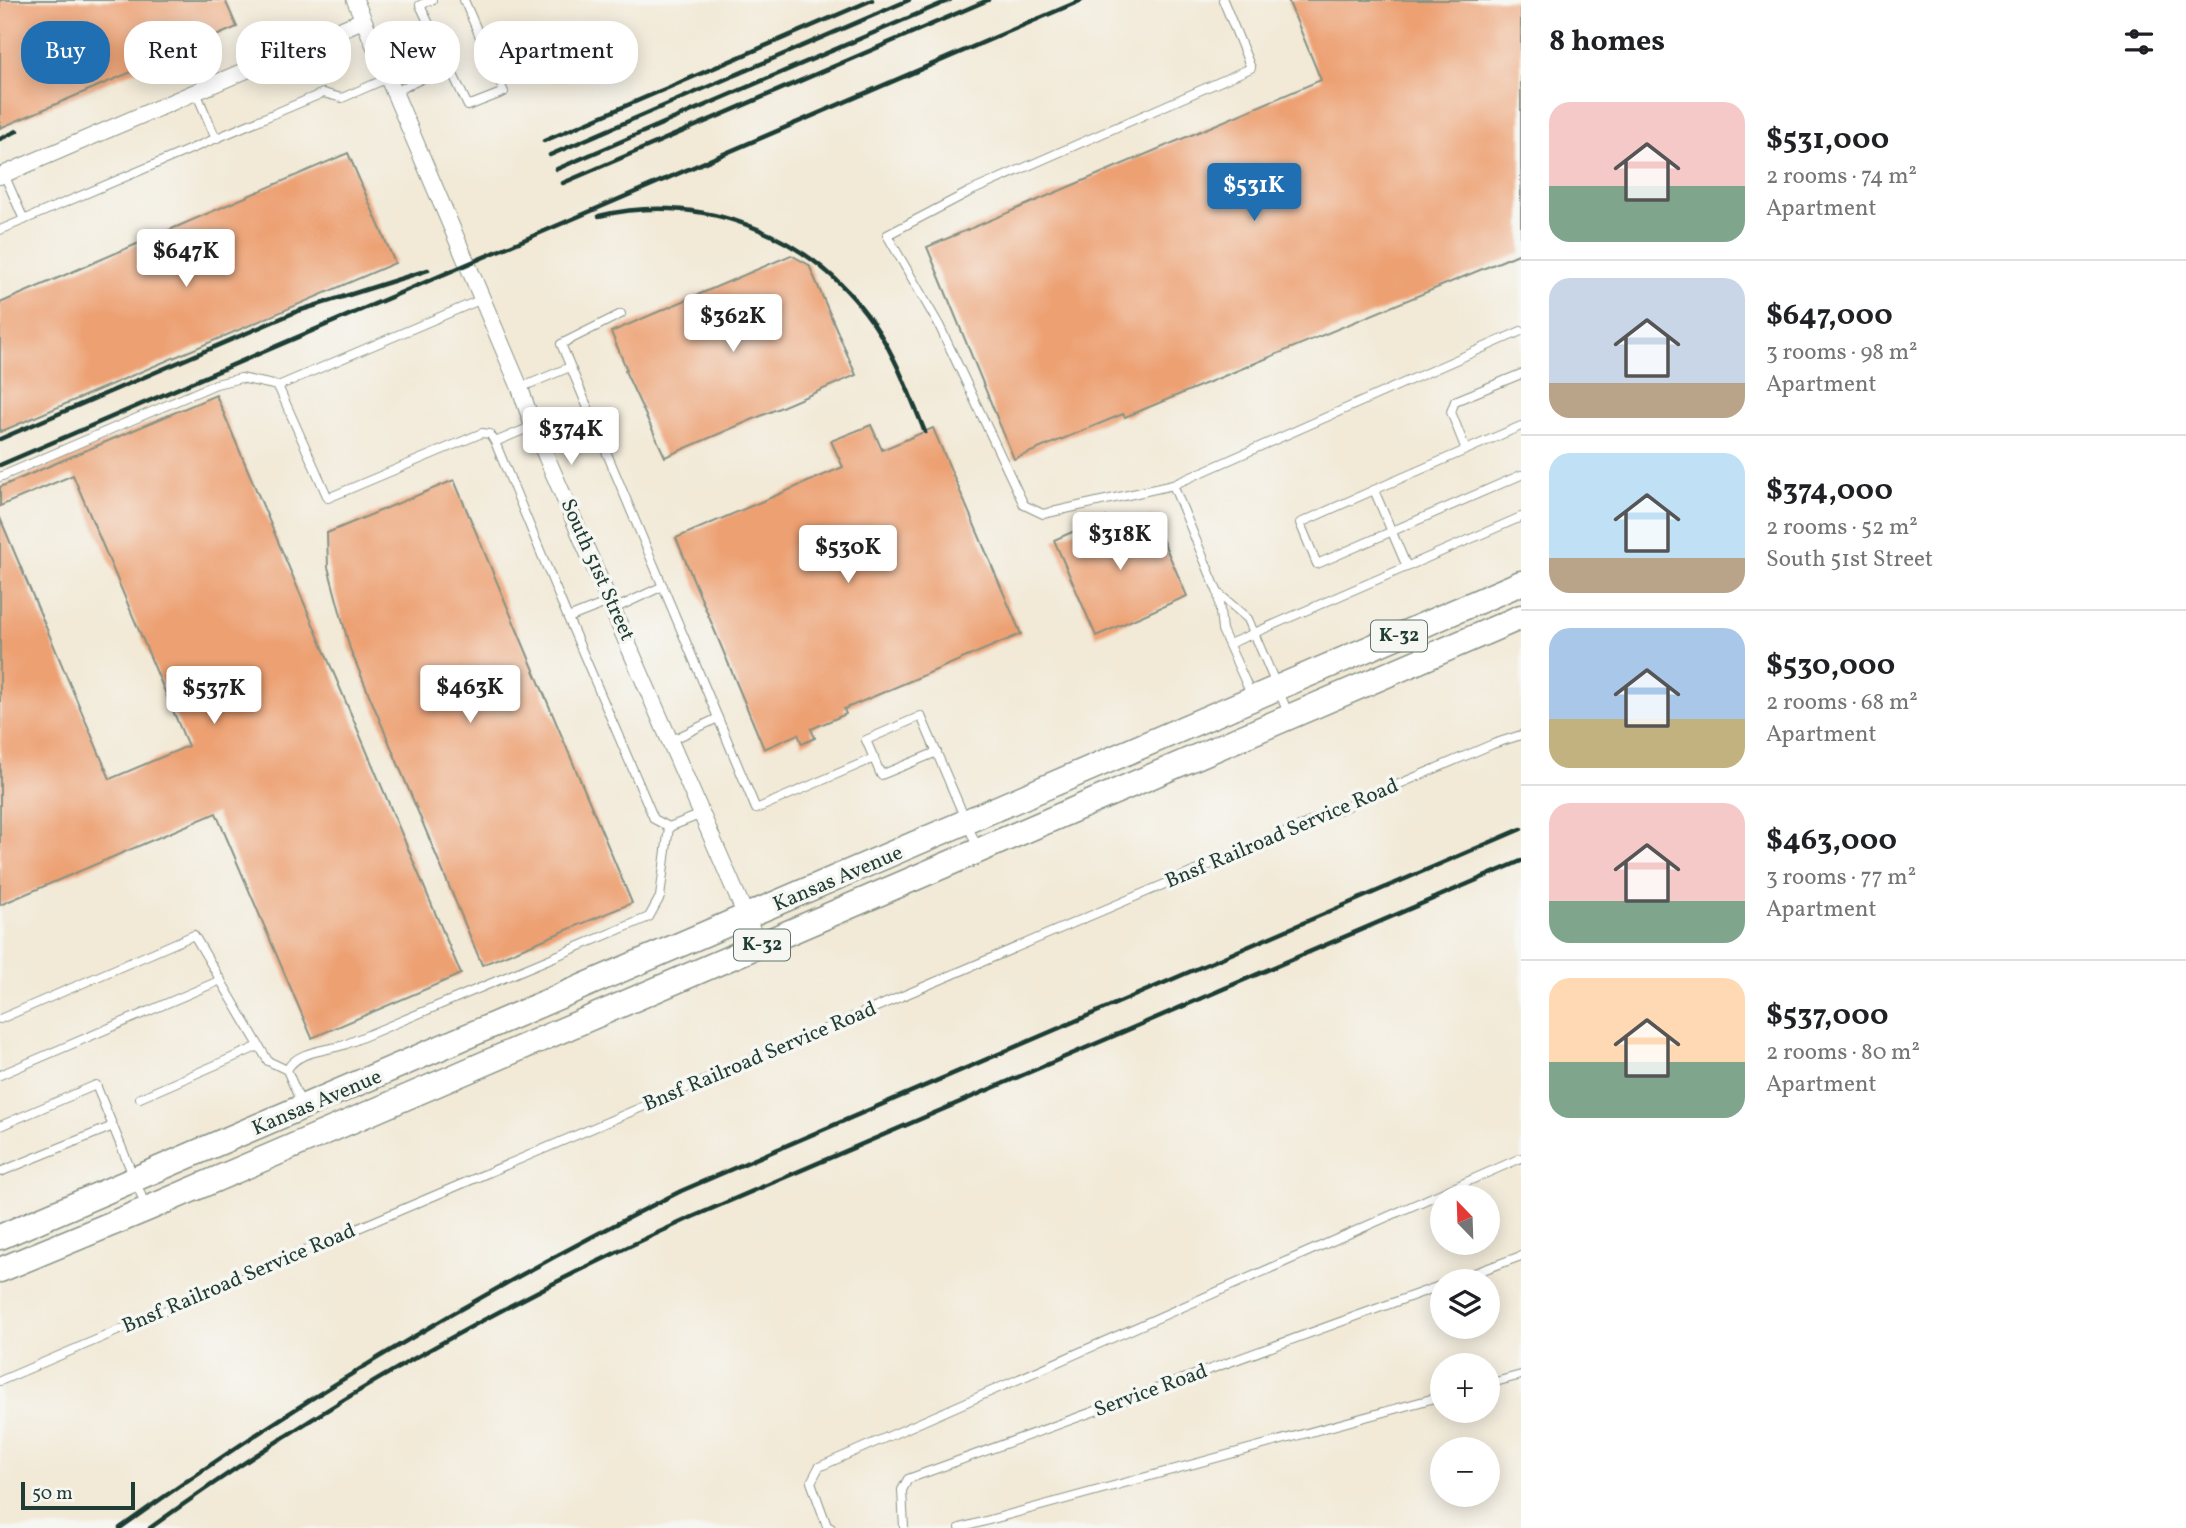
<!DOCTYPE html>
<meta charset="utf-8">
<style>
:root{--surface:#fff;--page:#f2f2f2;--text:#202124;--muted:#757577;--line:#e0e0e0;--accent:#1f6fb2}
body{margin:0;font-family:Vollkorn,serif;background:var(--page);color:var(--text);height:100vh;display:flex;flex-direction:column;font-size:26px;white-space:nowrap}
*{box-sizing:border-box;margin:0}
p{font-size:23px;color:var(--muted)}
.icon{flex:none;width:38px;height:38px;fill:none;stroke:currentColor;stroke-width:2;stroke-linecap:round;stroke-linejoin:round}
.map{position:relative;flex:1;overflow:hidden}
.side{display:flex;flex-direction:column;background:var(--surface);width:665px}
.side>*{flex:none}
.top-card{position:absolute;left:21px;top:21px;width:665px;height:63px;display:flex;gap:14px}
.needle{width:46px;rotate:337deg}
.tools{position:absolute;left:1430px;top:1185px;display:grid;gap:14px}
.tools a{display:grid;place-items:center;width:70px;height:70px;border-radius:50%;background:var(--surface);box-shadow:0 4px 18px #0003;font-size:35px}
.scale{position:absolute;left:21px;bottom:18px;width:114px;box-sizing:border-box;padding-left:7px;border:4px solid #1f3d34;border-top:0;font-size:19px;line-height:24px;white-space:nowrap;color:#1f3d34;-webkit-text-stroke:5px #f6f6f2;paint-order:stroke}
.price{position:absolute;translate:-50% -60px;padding:0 16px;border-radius:7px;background:#fff;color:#222;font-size:23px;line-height:46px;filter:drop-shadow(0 2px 4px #0008)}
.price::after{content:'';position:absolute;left:50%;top:42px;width:21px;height:16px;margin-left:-10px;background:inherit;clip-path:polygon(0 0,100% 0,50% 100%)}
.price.current{background:var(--accent);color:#fff}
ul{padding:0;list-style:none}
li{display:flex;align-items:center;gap:21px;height:175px;padding:0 28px}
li+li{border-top:2px solid var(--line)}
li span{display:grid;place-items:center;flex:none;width:196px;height:140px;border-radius:21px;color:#555}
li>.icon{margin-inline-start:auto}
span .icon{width:84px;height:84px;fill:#fffc;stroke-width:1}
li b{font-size:30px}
h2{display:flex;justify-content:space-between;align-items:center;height:84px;padding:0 28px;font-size:30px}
.tag{padding:0 24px;border-radius:28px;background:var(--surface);box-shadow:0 4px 18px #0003;font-size:24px;line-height:63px}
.tag.current{background:var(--accent);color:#fff}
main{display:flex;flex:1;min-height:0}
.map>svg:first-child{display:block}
.building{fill:#eda173}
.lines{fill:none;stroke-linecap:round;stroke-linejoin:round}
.lane-casing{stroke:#889385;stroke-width:10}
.street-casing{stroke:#889385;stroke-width:18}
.primary-casing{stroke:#889385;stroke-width:27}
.lane{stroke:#fff;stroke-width:8}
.street{stroke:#fff;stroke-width:16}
.primary{stroke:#fff;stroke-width:24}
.rail{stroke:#1f3d34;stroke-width:4.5}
.labels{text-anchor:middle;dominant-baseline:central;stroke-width:7;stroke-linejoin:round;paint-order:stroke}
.shield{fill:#f6f6f2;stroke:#60746d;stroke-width:2}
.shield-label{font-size:19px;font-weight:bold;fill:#1f3d34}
.street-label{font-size:21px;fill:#1f3d34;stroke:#f6f6f2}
</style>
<main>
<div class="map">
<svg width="1521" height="1528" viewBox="0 0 1521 1528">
<rect width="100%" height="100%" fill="#f6f6f2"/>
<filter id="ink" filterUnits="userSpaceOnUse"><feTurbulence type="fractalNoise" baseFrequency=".0143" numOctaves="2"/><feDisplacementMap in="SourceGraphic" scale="14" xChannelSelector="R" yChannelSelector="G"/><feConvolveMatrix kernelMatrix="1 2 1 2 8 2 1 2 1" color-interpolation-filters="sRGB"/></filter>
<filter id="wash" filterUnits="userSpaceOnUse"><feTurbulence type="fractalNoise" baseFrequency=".00686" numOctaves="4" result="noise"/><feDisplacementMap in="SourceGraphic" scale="28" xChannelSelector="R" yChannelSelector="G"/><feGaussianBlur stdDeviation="1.57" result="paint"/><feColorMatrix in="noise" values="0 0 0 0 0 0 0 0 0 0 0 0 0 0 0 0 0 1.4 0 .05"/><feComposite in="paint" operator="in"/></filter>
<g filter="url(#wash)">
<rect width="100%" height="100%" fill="#f2e9d6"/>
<g id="blocks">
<g class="building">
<path d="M0,0H225L237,27L0,128Z"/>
<path d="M1288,0H1521V253L1125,417L1123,414L1014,459L927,247L1321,80Z"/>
<path d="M348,153L395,263L0,432V303Z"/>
<path d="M791,255L809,265L856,375L665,457L625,371L627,370L611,332Z"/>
<path d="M216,395L461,974L312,1038L216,813L0,905V518L110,779L188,746L73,475L0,506V487Z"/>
<path d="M871,425L882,450L933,428L1021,634L844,709L846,714L811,729L815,738L802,744L798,734L764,749L676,538L843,467L831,441Z"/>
<path d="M454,480L632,903L482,965L350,649L328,567L327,533Z"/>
<path d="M1152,516L1187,596L1096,636L1054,540L1106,517L1113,533Z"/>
</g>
</g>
</g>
<g filter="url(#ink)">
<use href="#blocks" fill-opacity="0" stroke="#889385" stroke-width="2"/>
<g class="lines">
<g class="lane-casing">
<g id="lane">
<path d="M432,0L420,5L468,106L504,92L464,0"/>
<path d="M1223,0L1251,68L969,192L887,235L939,325L1024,505L1043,514L1173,485L1218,593L1222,630L1251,694"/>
<path d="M196,92L216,139"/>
<path d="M394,92L447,67"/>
<path d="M4,174L24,220"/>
<path d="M0,230L323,93L342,98L388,78"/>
<path d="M482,299L278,386L328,498L482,433L490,434L495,442L533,426"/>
<path d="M621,314L561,344L718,718"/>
<path d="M520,388L570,367"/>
<path d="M495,442L568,618"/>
<path d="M1466,450L1451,412L1455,401L1521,374"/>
<path d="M0,477L216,384L241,378L278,386"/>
<path d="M1173,485L1521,331"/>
<path d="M1374,490L1300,523L1317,564L1521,475"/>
<path d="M1407,567L1374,490L1521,426"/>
<path d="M1218,593L1248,619L1289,715"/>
<path d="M611,601L568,618L654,819L669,827L702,814"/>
<path d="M614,609L663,586"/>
<path d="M1229,644L1521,517"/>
<path d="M670,741L718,718L756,809L874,758"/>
<path d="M937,752L881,775L866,740L921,716L978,849"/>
<path d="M0,1019L194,935L268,1061L287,1070L301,1103"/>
<path d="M287,1070C297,1051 324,1051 344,1045L649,917L660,897L669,827"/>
<path d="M0,1075L221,980"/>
<path d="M140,1098L259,1046"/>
<path d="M0,1126L96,1085L146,1207"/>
<path d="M0,1172L113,1126"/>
<path d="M1453,1281L1521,1256"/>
<path d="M0,1381L1493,744L1521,735"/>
<path d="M1488,1384L1521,1375"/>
<path d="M831,1528L827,1526L811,1482L819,1467L1521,1158"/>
<path d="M904,1528L902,1490L908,1479L1442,1285"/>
<path d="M960,1528L1442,1396"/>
</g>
</g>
<g class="street-casing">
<g id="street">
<path d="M355,0L520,388L533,426L759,946"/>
<path d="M0,176L363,20"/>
</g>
</g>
<g class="primary-casing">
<g id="primary">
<path d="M0,1237L1521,583"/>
<path d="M0,1270L147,1209L1521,617"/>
</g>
</g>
<use href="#lane" class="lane"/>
<use href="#street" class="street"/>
<use href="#primary" class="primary"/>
<g class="rail">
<path d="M0,139L17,131"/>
<path d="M544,141L872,0"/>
<path d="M550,155L909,0"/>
<path d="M557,169L950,0"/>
<path d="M563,183L988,0"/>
<path d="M599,216C699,192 803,231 865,312C893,348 908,391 925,432"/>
<path d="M0,439L298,311L428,270"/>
<path d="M0,465L1082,0"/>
<path d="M120,1528C298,1400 485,1289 681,1191L1521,829"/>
<path d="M150,1528C319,1406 500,1304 690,1218L1521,861"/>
</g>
</g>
</g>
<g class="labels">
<g class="shield">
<rect x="1371" y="620.5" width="56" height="31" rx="5"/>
<rect x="734" y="929.5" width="56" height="31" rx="5"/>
</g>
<g class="shield-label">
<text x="1399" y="636">K-32</text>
<text x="762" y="945">K-32</text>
</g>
<g class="street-label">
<text transform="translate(597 570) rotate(66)">South 51st Street</text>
<text transform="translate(1282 834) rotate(-23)">Bnsf Railroad Service Road</text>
<text transform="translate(838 879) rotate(-23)">Kansas Avenue</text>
<text transform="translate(760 1057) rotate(-23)">Bnsf Railroad Service Road</text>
<text transform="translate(317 1103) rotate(-23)">Kansas Avenue</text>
<text transform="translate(239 1279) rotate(-23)">Bnsf Railroad Service Road</text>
<text transform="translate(1151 1391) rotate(-20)">Service Road</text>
</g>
</g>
</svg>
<div class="tools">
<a><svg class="needle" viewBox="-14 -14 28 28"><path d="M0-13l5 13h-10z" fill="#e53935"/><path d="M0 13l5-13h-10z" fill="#757577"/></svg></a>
<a><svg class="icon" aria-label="layers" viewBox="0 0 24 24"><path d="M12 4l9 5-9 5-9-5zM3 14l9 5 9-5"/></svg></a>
<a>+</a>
<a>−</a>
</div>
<div class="scale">50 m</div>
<b class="price current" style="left:1254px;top:223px">$531K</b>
<b class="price" style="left:186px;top:289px">$647K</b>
<b class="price" style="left:733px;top:354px">$362K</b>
<b class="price" style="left:571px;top:467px">$374K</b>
<b class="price" style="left:1120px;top:572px">$318K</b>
<b class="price" style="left:848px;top:585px">$530K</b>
<b class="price" style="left:470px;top:725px">$463K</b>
<b class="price" style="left:214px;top:726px">$537K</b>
<div class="top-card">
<a class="tag current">Buy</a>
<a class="tag">Rent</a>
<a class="tag">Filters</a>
<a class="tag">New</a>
<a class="tag">Apartment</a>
</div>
</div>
<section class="side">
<h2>8 homes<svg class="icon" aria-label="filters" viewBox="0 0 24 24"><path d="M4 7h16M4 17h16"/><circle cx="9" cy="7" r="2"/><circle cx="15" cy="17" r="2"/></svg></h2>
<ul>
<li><span style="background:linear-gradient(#f6c9c9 60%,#7fa58c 0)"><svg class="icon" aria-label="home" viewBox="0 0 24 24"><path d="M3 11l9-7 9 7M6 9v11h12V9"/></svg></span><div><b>$531,000</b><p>2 rooms · 74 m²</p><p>Apartment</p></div></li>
<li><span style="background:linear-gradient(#c9d6e8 75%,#b9a48a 0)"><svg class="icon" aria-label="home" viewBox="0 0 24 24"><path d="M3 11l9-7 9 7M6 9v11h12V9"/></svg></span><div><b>$647,000</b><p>3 rooms · 98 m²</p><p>Apartment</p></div></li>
<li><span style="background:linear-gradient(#bfe0f5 75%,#b9a48a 0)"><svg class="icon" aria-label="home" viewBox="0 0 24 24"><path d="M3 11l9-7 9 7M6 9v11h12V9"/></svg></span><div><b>$374,000</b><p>2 rooms · 52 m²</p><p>South 51st Street</p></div></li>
<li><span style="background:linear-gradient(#a9c7e8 65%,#c2b280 0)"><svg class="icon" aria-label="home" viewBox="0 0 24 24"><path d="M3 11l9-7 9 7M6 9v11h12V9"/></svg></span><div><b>$530,000</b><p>2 rooms · 68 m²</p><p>Apartment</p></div></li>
<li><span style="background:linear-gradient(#f6c9c9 70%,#7fa58c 0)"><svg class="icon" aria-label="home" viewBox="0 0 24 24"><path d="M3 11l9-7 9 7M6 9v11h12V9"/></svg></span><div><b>$463,000</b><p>3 rooms · 77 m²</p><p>Apartment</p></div></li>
<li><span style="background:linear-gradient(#ffd9b3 60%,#7fa58c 0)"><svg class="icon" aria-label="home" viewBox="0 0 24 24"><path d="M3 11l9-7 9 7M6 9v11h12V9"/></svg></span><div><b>$537,000</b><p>2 rooms · 80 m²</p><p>Apartment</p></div></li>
</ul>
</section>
</main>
